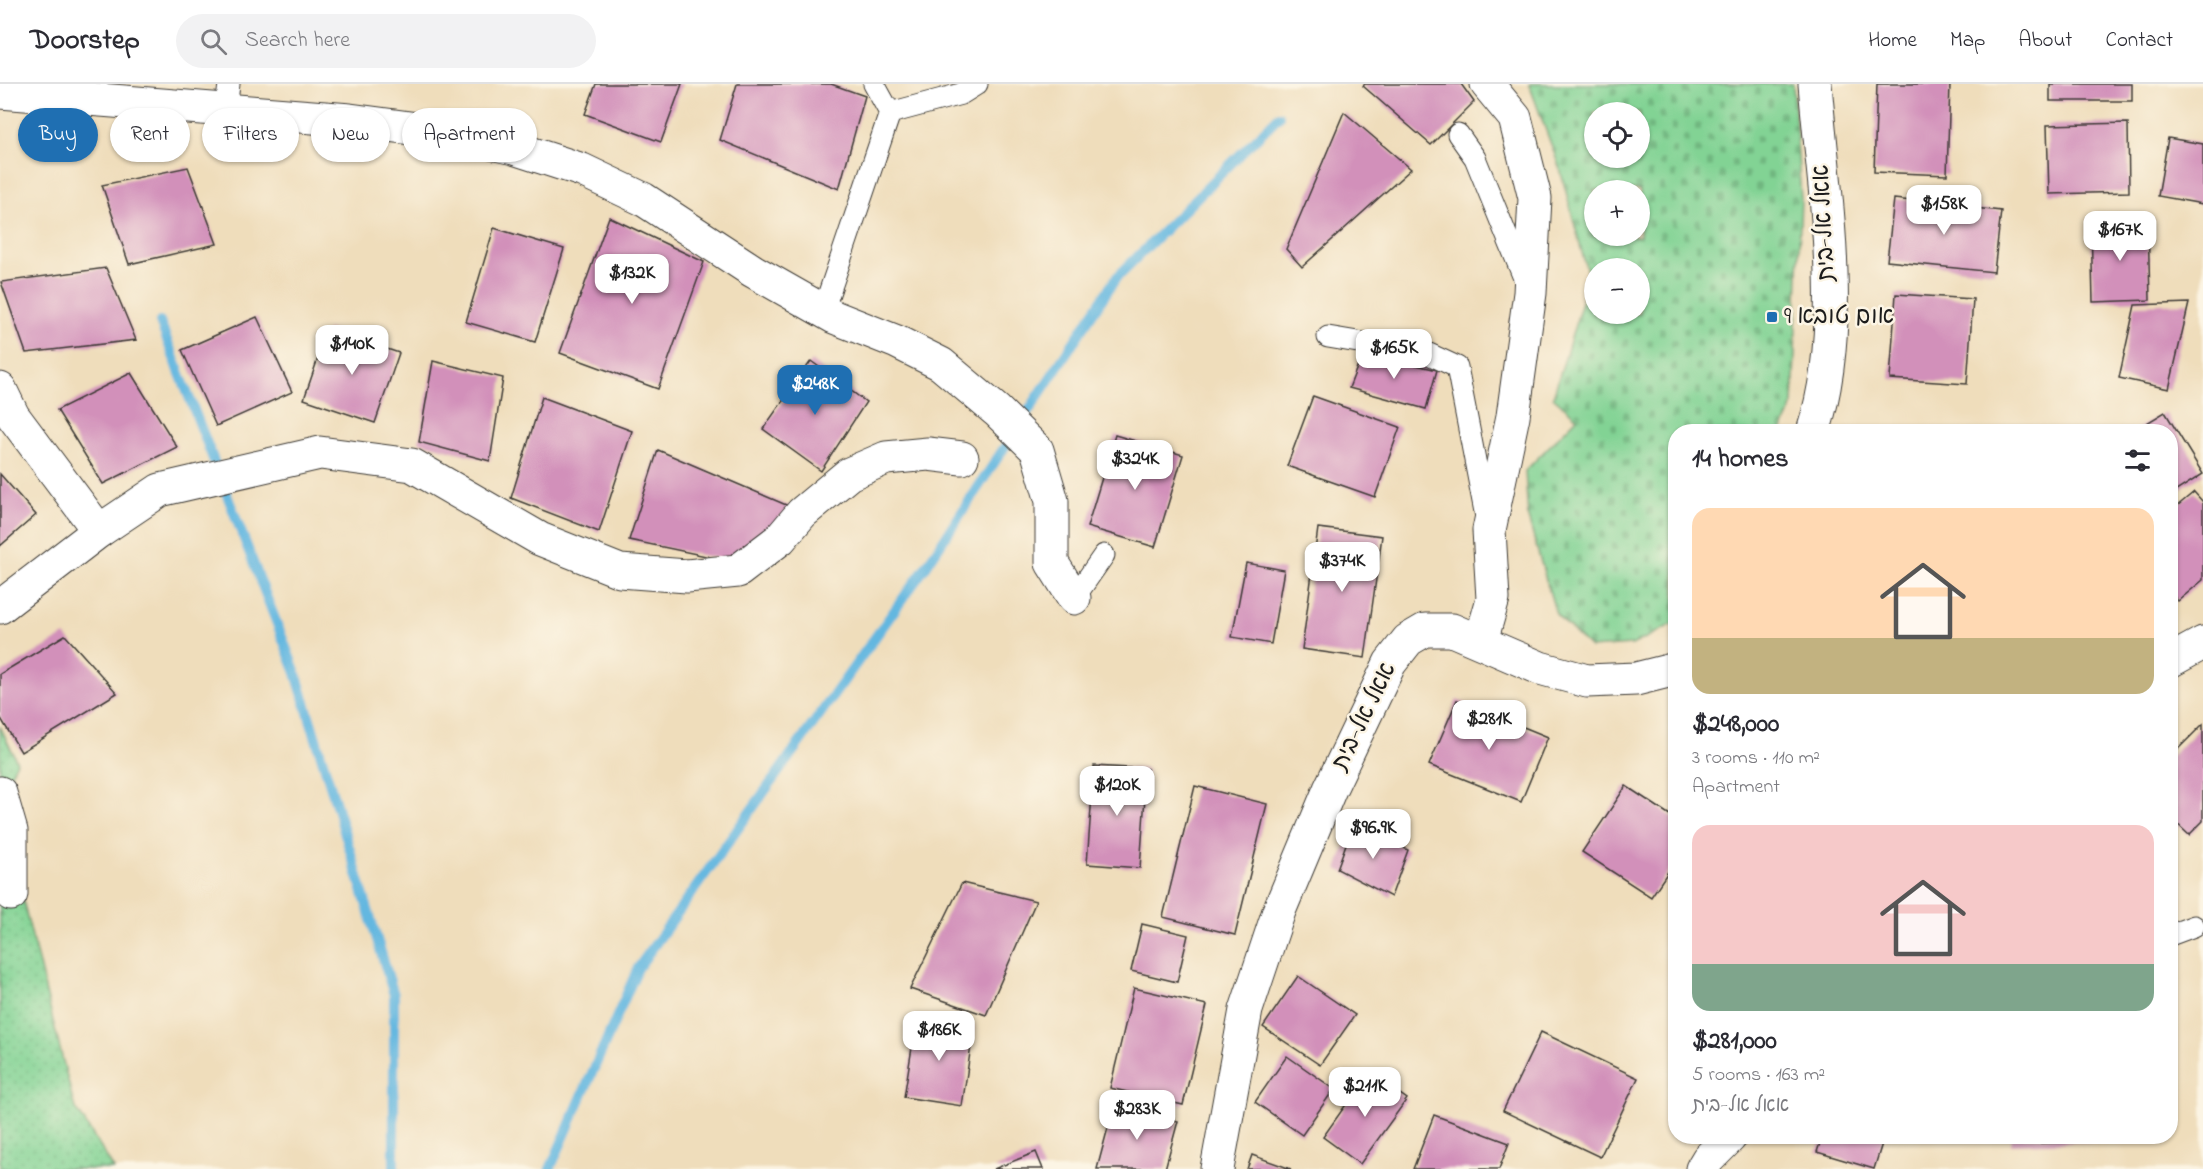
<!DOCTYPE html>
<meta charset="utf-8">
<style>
:root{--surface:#fff;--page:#f2f2f3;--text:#2b2b33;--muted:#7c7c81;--line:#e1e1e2;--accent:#1f6fb2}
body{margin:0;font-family:"Indie Flower","Playpen Sans Hebrew",sans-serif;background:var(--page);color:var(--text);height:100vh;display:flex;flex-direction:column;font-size:22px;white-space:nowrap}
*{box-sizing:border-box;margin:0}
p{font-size:20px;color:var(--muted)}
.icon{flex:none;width:33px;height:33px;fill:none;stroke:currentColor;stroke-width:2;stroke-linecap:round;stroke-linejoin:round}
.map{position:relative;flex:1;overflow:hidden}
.details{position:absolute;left:1668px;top:340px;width:510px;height:720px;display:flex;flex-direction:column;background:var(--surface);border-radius:24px;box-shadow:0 2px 4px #0004}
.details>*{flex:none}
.guide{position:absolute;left:18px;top:24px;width:570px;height:54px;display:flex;gap:12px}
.buttons{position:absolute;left:1584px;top:18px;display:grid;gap:12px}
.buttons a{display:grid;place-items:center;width:66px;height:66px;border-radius:50%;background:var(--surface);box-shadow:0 2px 4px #0004;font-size:30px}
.price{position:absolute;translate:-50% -51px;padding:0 14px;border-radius:12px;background:#fff;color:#222;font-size:20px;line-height:39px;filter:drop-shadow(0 2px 3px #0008)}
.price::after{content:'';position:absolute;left:50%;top:36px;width:18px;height:14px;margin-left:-9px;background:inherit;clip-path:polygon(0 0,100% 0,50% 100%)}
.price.active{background:var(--accent);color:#fff}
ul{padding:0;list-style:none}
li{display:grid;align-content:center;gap:12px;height:318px;padding:0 24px}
li span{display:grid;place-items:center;height:186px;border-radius:18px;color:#555}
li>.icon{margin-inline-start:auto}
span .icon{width:108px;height:108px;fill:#fffc;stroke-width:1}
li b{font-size:26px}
h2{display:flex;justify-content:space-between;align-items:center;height:72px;padding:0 24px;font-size:26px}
.chip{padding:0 21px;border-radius:27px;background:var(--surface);box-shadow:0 2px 4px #0004;font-size:21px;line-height:54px}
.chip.active{background:var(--accent);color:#fff}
header{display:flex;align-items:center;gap:36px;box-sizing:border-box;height:84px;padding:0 30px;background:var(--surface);border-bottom:2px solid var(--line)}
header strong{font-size:28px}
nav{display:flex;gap:33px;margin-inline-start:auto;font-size:21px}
.search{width:420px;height:54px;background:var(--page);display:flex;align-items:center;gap:15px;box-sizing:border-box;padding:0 21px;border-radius:33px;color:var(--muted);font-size:22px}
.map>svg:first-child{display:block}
.grass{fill:url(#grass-dots);stroke:#4f7858;stroke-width:1.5}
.cemetery{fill:url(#cemetery-stones);stroke:#4f7858;stroke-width:1.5;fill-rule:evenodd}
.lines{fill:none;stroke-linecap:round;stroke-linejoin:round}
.stream{stroke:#64b7e0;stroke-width:10}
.building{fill:#d290ba}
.lane-casing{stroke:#3c3934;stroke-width:23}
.street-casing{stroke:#3c3934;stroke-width:35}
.secondary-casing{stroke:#3c3934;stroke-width:35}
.lane{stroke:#fff;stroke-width:21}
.street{stroke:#fff;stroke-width:33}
.secondary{stroke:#fff;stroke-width:33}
.poi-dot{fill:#1f6fb2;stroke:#fcf5e5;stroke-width:2}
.labels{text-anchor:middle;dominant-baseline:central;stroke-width:5;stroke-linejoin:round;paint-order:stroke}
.street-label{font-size:24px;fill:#1c1c1c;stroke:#fcf5e5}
.poi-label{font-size:24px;fill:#1c1c1c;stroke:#fcf5e5;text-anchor:start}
</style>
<header>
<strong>Doorstep</strong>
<div class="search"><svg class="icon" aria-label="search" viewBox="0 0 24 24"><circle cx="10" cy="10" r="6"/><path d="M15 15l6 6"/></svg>Search here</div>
<nav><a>Home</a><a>Map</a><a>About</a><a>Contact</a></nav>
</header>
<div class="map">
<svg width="2203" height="1085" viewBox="0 0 2203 1085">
<defs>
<pattern id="grass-dots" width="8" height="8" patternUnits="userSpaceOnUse" patternTransform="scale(1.5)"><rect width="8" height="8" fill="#82d394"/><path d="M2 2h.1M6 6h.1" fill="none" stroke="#70b57f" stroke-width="1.8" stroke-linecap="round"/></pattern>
<pattern id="cemetery-stones" width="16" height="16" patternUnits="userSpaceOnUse" patternTransform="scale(1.5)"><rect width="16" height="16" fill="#82d394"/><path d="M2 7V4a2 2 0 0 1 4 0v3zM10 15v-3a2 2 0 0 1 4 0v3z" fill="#70b57f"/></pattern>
</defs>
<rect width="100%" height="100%" fill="#fcf5e5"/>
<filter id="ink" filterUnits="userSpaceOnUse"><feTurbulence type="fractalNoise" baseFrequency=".0167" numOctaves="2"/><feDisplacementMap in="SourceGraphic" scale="12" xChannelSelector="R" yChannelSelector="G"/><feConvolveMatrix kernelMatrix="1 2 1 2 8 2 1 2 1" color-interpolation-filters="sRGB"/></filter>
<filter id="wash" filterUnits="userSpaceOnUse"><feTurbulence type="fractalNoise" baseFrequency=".008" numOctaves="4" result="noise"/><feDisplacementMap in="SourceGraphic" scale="24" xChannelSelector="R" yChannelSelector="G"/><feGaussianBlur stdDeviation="1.35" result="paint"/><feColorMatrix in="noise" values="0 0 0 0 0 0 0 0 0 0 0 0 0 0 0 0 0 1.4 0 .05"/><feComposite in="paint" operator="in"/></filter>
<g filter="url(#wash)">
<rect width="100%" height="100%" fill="#efddbb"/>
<g class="grass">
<path d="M0,642L17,678L0,711Z"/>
<path d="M0,724L74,1021L114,1085H0Z"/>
</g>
<path class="cemetery" d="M1529,0H1793L1801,115L1793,320L1782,348H1676L1675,539L1632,561L1590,564L1556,530L1528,434L1525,387L1577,334L1553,313L1589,195L1560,85ZM1594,28H1640V74H1594ZM1594,106H1640V152H1594ZM1594,184H1640V230H1594Z"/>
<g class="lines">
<g class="stream">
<path d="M160,238L296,589L394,911V1085"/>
<path d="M550,1085L638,884L927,481L1116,194L1279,32"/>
</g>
</g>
<g id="blocks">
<g class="building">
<path d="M596,0H682L661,58L585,30Z"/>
<path d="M737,0H831L865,12L839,105L720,56Z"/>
<path d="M1365,0H1461L1474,18L1431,61L1363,2Z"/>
<path d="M1877,0H1950L1947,91L1874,88Z"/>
<rect x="2050" y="0" width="82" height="17"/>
<path d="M1344,28L1411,85L1302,183L1286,165Z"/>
<path d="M2128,39L2129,108L2049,110L2047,41Z"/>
<path d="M2168,54L2203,60V120L2158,112Z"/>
<path d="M188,83L217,160L129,180L102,101Z"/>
<path d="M1894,115L2001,127L1994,188L1887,177Z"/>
<path d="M609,133L704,178L658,305L560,269Z"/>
<path d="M2148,138L2150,216L2093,218L2091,139Z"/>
<path d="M494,144L564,165L535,258L466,238Z"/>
<path d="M106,184L136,256L26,269L1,198Z"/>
<path d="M1896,210L1973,215L1967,300L1890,295Z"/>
<path d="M2189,219L2169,305L2119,294L2135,221Z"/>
<path d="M257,233L292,308L216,342L182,266Z"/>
<path d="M328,245L399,269L375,339L304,315Z"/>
<path d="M1363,268L1437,286L1426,325L1349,304Z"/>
<path d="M433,277L503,294L490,377L419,358Z"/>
<path d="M811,277L866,318L821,387L763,345Z"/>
<path d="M131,289L177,363L103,400L57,326Z"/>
<path d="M1313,312L1400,343L1375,413L1287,382Z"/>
<path d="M542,313L632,347L599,448L511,414Z"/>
<path d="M2165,328L2203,390L2170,411V348H2132Z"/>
<path d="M1115,351L1183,371L1155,463L1087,443Z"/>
<path d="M658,366L791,423L757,458L725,476L629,456Z"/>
<path d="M0,390L36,431L0,462Z"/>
<path d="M2194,408L2203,418V496L2178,517L2170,508V428Z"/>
<path d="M1318,444L1382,452L1365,574L1302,565Z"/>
<path d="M1246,479L1284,486L1271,560L1232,553Z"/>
<path d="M65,551L117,609L21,668L0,633V590Z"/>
<path d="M1457,616L1548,653L1521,718L1429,681Z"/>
<path d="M2203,640V737L2189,751L2170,733V673Z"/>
<path d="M1094,682L1147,685L1140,784L1087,780Z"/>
<path d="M1195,702L1267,720L1235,851L1163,833Z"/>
<path d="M1626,702L1676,735V776L1651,813L1582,768Z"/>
<path d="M1354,738L1408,766L1391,813L1337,785Z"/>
<path d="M962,799L1036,817L986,931L910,905Z"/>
<path d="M1142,840L1188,851L1177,898L1131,887Z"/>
<path d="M1298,892L1355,931L1320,981L1263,943Z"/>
<path d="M1134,904L1207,921L1183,1021L1110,1004Z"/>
<path d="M917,933L974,942L962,1022L904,1013Z"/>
<path d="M1541,948L1638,994L1600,1073L1503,1027Z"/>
<path d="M1287,972L1334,1005L1302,1051L1255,1018Z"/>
<path d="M1369,988L1407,1015L1360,1080L1323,1053Z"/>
<path d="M1114,1021L1178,1037L1165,1085H1097Z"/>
<path d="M1434,1031L1509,1059L1499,1085H1413Z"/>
<path d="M1822,1053H1884L1874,1085L1817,1068Z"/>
<path d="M2011,1053H2141L2142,1056L2011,1060Z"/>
<path d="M1036,1068L1043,1085H994Z"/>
<path d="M1252,1071L1291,1085H1247Z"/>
</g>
</g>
</g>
<g filter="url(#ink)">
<use href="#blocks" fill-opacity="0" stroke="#3c3934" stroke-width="1.5"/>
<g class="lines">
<g class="lane-casing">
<g id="lane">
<path d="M226,26L229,0"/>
<path d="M890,29L961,10L977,0"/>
<path d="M1458,50L1475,74L1526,199"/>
<path d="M823,227L890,29L874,0"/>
<path d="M1328,253L1429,270L1457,283L1486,433"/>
<path d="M1074,514L1104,471"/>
<path d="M2170,851L2194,842"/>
</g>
</g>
<g class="street-casing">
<g id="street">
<path d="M0,8L350,36L440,48L514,64L582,86L643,115L753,187L834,233L897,258L941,280L997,327L1037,366L1052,417V479L1074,514"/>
<path d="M0,305L13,332L99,447L160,406L320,369L412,381L540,455L620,487L687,492L738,487L780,455L802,429L849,390L886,374L928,370L962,374"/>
<path d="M0,523L99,447"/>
<path d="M1481,557L1493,515L1489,446L1513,332L1530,209L1535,114L1515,34L1487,0"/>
<path d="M2170,577L2203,559"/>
<path d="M0,709L11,747V810"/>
<path d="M1702,1085L1708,1075L1730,1053"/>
</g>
</g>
<g class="secondary-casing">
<g id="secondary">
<path d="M1813,348C1848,240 1824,111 1815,0"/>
<path d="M1217,1085L1246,926L1279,827L1330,705L1390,579L1408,556L1425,546H1452L1540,584L1587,597L1636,595L1676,585"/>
</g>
</g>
<use href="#lane" class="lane"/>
<use href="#street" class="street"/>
<use href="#secondary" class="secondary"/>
</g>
</g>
<rect class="poi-dot" x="1766" y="227" width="12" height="12" rx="3"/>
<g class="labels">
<g class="street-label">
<text transform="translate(1825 139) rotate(-93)">אאל אל-בית</text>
<text transform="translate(1365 633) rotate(-64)">אאל אל-בית</text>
</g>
<g class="poi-label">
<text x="1784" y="233">אום טובא 9</text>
</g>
</g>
</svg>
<div class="buttons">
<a><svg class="icon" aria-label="locate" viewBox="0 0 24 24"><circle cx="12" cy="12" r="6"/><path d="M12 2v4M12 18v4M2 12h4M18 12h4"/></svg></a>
<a>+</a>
<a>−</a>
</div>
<b class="price" style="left:1944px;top:152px">$158K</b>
<b class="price" style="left:2120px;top:178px">$167K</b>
<b class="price" style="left:632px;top:221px">$132K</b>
<b class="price" style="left:352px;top:292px">$140K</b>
<b class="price" style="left:1394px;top:296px">$165K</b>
<b class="price active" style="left:815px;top:332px">$248K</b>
<b class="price" style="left:1135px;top:407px">$324K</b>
<b class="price" style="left:1342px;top:509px">$374K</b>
<b class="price" style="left:1489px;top:667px">$281K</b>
<b class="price" style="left:1117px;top:733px">$120K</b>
<b class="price" style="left:1373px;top:776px">$96.9K</b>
<b class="price" style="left:939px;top:978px">$186K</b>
<b class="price" style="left:1365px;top:1034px">$211K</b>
<b class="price" style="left:1137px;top:1057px">$283K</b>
<div class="guide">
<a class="chip active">Buy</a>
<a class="chip">Rent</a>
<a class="chip">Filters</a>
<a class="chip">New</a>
<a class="chip">Apartment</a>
</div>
<section class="details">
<h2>14 homes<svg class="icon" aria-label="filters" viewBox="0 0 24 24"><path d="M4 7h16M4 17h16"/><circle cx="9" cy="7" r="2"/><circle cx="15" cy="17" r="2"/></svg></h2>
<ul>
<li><span style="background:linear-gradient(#ffd9b3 70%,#c2b280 0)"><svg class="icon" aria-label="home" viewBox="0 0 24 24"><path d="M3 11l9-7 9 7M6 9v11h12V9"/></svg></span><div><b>$248,000</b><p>3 rooms · 110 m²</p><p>Apartment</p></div></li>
<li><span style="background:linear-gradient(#f6c9c9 75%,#7fa58c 0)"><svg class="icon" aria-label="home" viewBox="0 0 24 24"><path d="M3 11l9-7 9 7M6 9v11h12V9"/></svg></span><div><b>$281,000</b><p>5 rooms · 163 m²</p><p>אאל אל-בית</p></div></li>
</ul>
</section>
</div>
